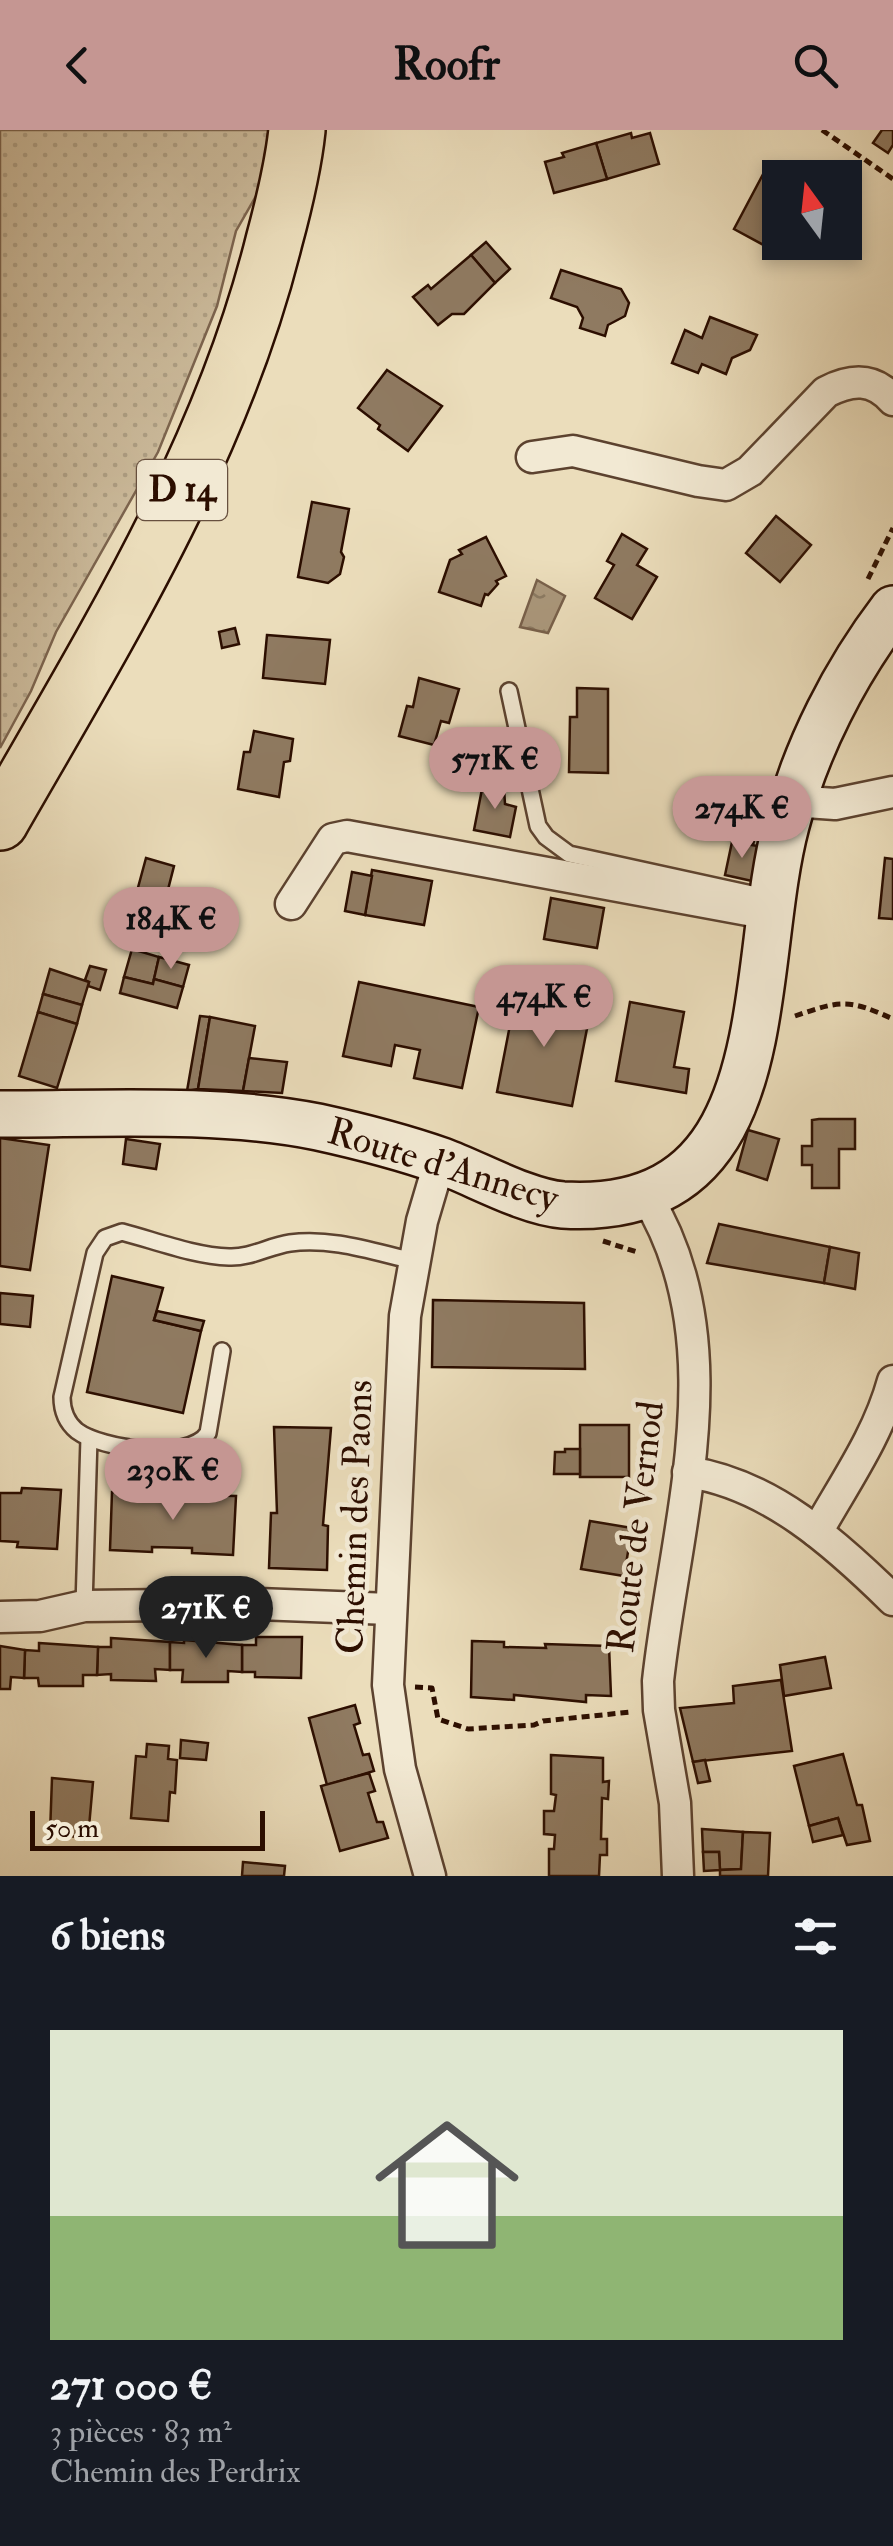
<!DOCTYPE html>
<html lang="fr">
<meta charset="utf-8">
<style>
:root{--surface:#171b24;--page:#20242c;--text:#f1f3f6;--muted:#9ea1a6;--line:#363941;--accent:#c59692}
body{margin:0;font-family:"IM FELL Double Pica",serif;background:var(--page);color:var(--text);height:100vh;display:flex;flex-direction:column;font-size:38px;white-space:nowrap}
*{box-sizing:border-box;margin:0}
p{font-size:32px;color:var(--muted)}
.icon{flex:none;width:55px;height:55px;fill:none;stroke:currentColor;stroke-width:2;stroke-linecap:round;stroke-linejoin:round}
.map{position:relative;height:1746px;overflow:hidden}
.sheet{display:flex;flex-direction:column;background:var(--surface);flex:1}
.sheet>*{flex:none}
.needle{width:65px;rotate:345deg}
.buttons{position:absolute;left:762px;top:30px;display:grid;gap:20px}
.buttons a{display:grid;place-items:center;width:100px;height:100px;border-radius:0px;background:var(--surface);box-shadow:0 5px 15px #0003;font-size:50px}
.scale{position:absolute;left:30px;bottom:25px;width:235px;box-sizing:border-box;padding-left:10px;border:5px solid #2c0e00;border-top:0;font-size:28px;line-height:35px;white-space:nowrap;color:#2c0e00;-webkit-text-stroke:8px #f2e9d3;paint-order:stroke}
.price{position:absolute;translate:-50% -85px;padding:0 22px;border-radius:35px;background:var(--accent);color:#111;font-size:32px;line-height:65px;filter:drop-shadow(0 2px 5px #0008)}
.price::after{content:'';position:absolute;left:50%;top:60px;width:30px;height:22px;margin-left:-15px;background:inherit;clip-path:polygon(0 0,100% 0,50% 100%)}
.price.active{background:#222;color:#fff}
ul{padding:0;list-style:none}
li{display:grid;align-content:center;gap:20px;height:530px;padding:0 50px}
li+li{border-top:2px solid var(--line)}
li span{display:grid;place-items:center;height:310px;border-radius:0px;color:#555}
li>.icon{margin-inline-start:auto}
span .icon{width:180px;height:180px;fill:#fffc;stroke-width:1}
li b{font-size:42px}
h2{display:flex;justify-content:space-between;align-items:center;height:120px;padding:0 50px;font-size:42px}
header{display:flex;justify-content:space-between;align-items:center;height:130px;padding:0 50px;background:var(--accent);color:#111;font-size:45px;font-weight:700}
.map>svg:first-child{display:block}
.grass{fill:url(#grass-dots);stroke:#7c644e;stroke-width:2.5}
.water{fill:url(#water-ripples);stroke:#78604a;stroke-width:2.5}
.building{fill:#8f7a61;stroke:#2c0e00;stroke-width:2.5}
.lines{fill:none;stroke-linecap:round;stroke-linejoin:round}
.lane-casing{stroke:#5c422f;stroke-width:20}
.street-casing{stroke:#5c422f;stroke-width:35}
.secondary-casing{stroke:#2c0e00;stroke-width:50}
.highway-casing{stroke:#2c0e00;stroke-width:60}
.path{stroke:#2c0e00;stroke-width:5;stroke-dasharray:8 5;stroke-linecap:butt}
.lane{stroke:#f2e9d3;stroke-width:15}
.street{stroke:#f2e9d3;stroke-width:30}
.secondary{stroke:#f2e9d3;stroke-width:45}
.highway{stroke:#ebddbb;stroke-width:55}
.labels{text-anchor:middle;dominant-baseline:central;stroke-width:9;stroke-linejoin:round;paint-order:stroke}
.shield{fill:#f2e9d3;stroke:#67503f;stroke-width:2.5}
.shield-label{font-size:35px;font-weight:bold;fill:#2c0e00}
.street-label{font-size:38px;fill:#2c0e00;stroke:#f2e9d3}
</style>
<header><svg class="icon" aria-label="back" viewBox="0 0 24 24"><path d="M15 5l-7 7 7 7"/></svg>Roofr<svg class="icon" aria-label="search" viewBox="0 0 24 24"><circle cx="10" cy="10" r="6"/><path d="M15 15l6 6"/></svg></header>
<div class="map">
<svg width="893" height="1746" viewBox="0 0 893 1746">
<defs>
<pattern id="grass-dots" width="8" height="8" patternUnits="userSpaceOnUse" patternTransform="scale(2.5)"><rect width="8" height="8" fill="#cbba9b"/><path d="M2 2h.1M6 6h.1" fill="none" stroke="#ae9f84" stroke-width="1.8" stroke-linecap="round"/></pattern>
<pattern id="water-ripples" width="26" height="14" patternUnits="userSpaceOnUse" patternTransform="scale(2.5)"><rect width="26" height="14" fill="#aa977b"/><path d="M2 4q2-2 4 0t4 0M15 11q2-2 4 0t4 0" fill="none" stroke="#8b7a62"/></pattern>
</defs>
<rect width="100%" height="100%" fill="#ebddbb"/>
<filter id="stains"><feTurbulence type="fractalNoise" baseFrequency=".002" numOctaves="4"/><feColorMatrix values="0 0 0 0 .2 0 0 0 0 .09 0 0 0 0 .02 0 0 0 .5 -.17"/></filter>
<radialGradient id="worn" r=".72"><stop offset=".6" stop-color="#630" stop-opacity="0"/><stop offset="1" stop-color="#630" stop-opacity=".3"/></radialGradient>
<path class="grass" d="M0,0H270L260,59L236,101L217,176L158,322L56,502L31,561L0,618Z"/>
<path class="water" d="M537,450L565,466L548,503L520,497Z"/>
<g class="building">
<path d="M882,0H893V15L888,23L873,13Z"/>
<path d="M631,3L632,8L650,3L659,34L607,49L596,13Z"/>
<path d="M596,13L607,49L554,63L545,32L564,27L562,23Z"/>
<path d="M769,33L796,48H780V96L769,118L734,99Z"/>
<path d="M486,112L510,139L495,153L471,125Z"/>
<path d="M471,125L495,153L464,184H452L438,195L413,167L428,155L431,159Z"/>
<path d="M561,140L621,159L629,173L625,186L608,195L605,206L580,198L583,188L577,177L551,168Z"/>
<path d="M710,187L757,205L750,220L732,228L726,244L702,234L698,243L672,233L685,200L702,208Z"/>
<path d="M387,240L442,276L408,321L378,299L380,295L358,278Z"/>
<path d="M312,372L349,379L341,422L344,427L340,444L328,453L298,447Z"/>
<path d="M776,386L811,415L780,452L746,423Z"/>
<path d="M622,404L647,419L637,435L657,447L632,489L595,468L614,435L607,431Z"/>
<path d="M486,407L506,446L496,451L498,454L488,465L485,464L481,476L439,462L450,430L462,424L459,420Z"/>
<path d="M235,498L239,514L222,518L219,502Z"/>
<path d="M267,505L330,510L325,554L263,548Z"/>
<path d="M419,548L459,559L449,593L441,591L434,615L399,606L407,576L413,577Z"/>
<path d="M577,558L608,559V643L569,642L570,587H577Z"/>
<path d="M254,601L293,609L290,631L284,632L279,667L238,659L244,622H250Z"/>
<path d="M483,654L504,658L505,674L516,677L510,707L474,700Z"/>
<path d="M744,690L758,694L753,715L738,712Z"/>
<path d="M732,712L758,716L752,751L725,745Z"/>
<path d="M146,728L174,736L162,783L133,776Z"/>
<path d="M885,728L893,729V789L879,788Z"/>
<path d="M372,740L432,751L424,795L365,785Z"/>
<path d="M352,742L372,746L365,785L345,781Z"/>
<path d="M551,768L604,778L597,818L544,809Z"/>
<path d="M132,819L159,827L153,854L124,847Z"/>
<path d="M159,827L189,835L183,857L154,849Z"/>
<path d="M90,836L106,840L100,860L88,856L89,852L85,850Z"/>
<path d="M50,839L89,852L82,875L43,864Z"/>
<path d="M124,847L153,854L154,849L183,857L177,878L120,863Z"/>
<path d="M359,852L479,877L462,958L414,948L420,920L395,915L391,936L343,926Z"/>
<path d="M43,864L82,875L77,894L38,882Z"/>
<path d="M516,864L591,878L572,976L497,962Z"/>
<path d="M630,872L684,882L674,937L689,939L686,963L616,951Z"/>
<path d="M38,882L77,894L57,958L19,946Z"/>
<path d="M200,886L210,887L198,959L187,961Z"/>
<path d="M210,887L255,896L243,961L198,959Z"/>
<path d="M249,928L287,932L282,963L243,961Z"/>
<path d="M819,989H855V1019H839V1058H812V1035H802V1016H812V990Z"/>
<path d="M748,1000L779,1009L767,1050L737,1040Z"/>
<path d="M0,1008L49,1015L30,1140L0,1136Z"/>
<path d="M126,1009L160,1014L156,1039L123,1034Z"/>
<path d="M719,1094L830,1117L824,1153L707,1133Z"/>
<path d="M830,1117L859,1123L855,1159L824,1153Z"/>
<path d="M112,1146L163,1158L154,1190L201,1201L183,1283L87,1262Z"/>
<path d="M0,1163L33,1166L30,1197L0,1194Z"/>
<path d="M433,1170L584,1173L585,1239L432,1237Z"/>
<path d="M157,1181L204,1191L201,1201L154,1190Z"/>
<rect x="580" y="1295" width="49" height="52"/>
<path d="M274,1297L331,1298L323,1395L328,1396L327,1440L269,1438L271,1383H277Z"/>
<path d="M565,1319H580V1344H554L555,1322H565Z"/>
<path d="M22,1358L61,1360L57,1419L17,1417L18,1412L0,1411V1363H21Z"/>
<path d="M112,1362L143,1363L142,1367L195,1369V1365L236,1366L233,1425L192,1423V1418L152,1417V1422L110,1420Z"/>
<path d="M590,1391L632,1398L624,1446L581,1439Z"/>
<path d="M256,1507H302L301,1548L255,1547V1542H242V1515H256Z"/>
<path d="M111,1508L170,1512V1540L155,1539L156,1551L111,1550V1544L97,1545L98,1517H111Z"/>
<path d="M184,1510L242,1515V1542L228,1541V1552H182L183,1540H170V1512L184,1513Z"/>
<path d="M472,1511L504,1512V1517L546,1518L545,1514L609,1516L611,1566L586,1565V1572L514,1565V1570L471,1567Z"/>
<path d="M39,1513L98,1517L97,1545H83V1556H39L38,1548H24L25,1520L39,1521Z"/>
<path d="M0,1516L25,1520L24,1548L11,1547L10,1559H0Z"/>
<path d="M825,1527L831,1558L784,1566L780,1535Z"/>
<path d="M781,1550L792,1621L693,1632L680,1578L734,1573L733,1556Z"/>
<path d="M355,1575L360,1593L354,1595L363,1625L369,1624L374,1641L327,1655L309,1588Z"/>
<path d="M181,1610L208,1613L206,1630L180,1628Z"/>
<path d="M147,1614L169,1616L168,1629L177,1630L175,1663L170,1662L168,1691L131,1688L136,1626L146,1627Z"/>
<path d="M843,1624L857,1675H862L870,1711L847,1715L838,1688L809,1696L794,1636Z"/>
<path d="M551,1625L603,1628V1652L609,1651L608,1669L602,1668L601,1709H607V1725H600L599,1746H549V1719H554L555,1705L544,1704V1681H554L556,1665L551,1664Z"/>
<path d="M705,1630L710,1651L698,1653L693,1632Z"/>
<path d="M369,1643L375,1661L368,1663L377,1692H383L388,1708L340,1721L321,1656Z"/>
<path d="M52,1648L93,1652L88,1708L50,1704Z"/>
<path d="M838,1688L843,1705L813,1712L809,1696Z"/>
<path d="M702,1699L743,1702L741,1739L720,1740L719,1722H703Z"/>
<path d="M743,1702L770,1703L768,1746H720V1740L741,1739Z"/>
<path d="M703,1722H719L720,1740L704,1741Z"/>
<path d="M243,1732L285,1736L284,1746H242Z"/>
</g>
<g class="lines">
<g class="lane-casing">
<g id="lane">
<path d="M509,561L538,696L546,707L569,724L770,768"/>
<path d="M222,1221L208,1303C189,1332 101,1319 77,1301C66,1292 62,1281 62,1267L95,1123L105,1108L122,1102C156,1111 195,1126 229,1127C251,1128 269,1116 290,1113C331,1107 374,1122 414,1131"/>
<path d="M84,1476L89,1308"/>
</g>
</g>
<g class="street-casing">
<g id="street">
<path d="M532,327L573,321L698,351L726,355L750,341L826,262C851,249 873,247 893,270"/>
<path d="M792,671L835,674L893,662"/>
<path d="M291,774L333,709L347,706L770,784"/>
<path d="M646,1066C737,1212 675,1393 658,1551L659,1580L675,1673L678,1746"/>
<path d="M688,1342C770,1354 836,1414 893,1470"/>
<path d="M817,1402C845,1352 878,1306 893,1251"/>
<path d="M0,1487L40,1486L84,1476L258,1474L390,1479"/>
<path d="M430,1746L400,1639L388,1555L405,1186L422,1091L440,1030"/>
</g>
</g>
<g class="secondary-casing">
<path id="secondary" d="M0,984C101,984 219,977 318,997C359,1006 402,1017 442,1031C477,1044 526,1072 563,1075C786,1088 747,842 786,695C806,618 845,542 893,479"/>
</g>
<g class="highway-casing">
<path id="highway" d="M0,692C106,507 222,321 274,111C284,74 293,38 297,0"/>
</g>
<g class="path">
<path d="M822,0L893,49"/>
<path d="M868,449L893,398"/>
<path d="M795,886C841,870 849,869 893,889"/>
<path d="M603,1111L640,1123"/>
<path d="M415,1557L432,1558L438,1589L468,1599L534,1595L543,1591L631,1582"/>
</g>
<use href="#lane" class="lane"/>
<use href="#street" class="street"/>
<use href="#secondary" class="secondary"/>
<use href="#highway" class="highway"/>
</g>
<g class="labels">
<rect class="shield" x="137" y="330" width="90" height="60" rx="8"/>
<g class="shield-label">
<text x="182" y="360">D 14</text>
</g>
<g class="street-label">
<text transform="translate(443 1035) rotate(17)">Route d'Annecy</text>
<text transform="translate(355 1387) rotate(-88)">Chemin des Paons</text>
<text transform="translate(636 1397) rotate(-83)">Route de Vernod</text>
</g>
</g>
<rect width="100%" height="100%" filter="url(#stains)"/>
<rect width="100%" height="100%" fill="url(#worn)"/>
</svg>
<div class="buttons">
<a><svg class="needle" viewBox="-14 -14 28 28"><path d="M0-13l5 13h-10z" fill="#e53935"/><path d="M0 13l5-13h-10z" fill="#9ea1a6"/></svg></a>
</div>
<div class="scale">50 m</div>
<b class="price" style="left:495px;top:682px">571K €</b>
<b class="price" style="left:742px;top:731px">274K €</b>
<b class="price" style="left:171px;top:842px">184K €</b>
<b class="price" style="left:544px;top:920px">474K €</b>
<b class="price" style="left:173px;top:1393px">230K €</b>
<b class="price active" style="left:206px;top:1531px">271K €</b>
</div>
<section class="sheet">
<h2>6 biens<svg class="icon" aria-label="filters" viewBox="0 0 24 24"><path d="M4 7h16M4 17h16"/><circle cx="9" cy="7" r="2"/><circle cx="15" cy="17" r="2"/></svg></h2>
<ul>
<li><span style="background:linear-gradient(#dfe7d0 60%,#8fb573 0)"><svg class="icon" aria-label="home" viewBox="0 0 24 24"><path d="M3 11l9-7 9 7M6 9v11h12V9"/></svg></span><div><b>271 000 €</b><p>3 pièces · 83 m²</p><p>Chemin des Perdrix</p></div></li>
</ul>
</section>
